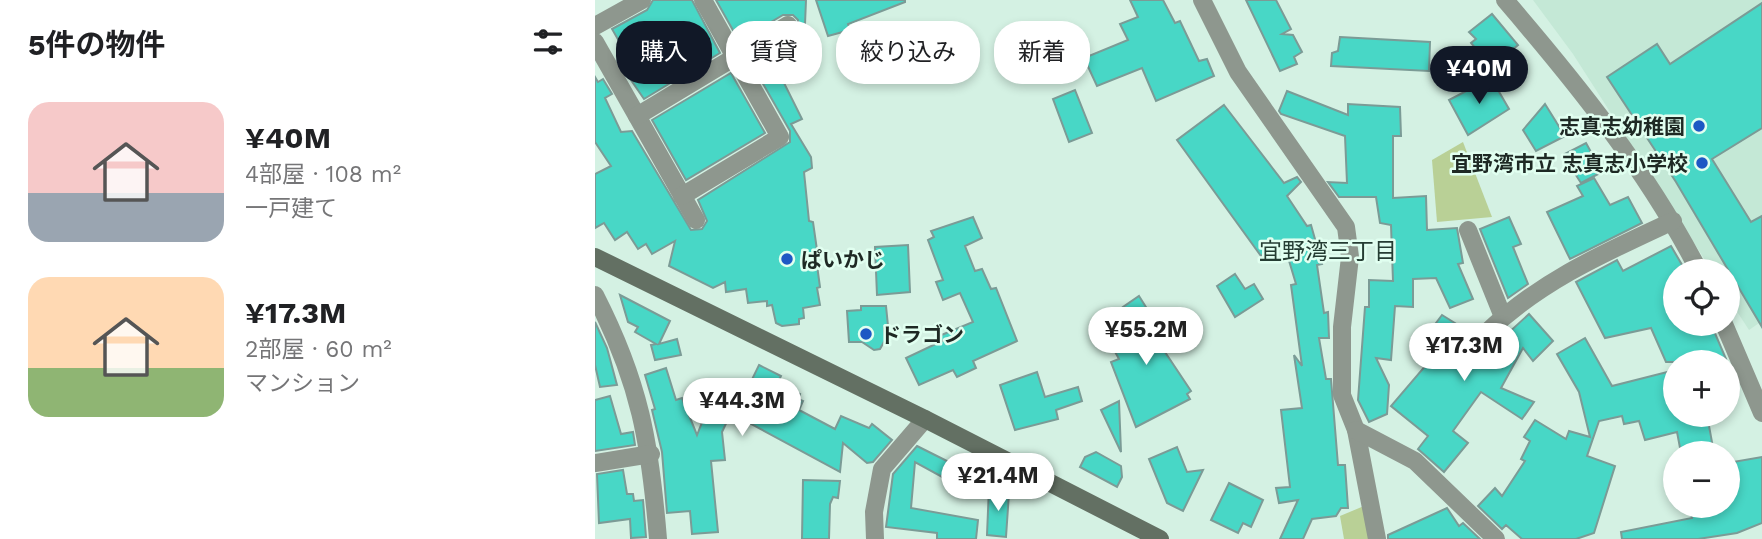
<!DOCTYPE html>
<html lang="ja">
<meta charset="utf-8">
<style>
:root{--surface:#fff;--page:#f2f2f2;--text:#202124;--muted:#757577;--accent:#111827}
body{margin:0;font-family:"Work Sans","Noto Sans JP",sans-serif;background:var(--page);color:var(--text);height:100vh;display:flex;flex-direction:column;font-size:26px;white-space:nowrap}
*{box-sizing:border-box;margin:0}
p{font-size:23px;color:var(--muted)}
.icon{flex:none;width:38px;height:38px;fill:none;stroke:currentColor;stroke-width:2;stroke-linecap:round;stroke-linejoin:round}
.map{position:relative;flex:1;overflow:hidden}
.side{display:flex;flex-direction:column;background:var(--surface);width:595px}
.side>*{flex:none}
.guide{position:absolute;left:21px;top:21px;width:665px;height:63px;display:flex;gap:14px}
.controls{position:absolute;left:1068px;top:259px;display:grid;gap:14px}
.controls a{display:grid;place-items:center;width:77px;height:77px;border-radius:50%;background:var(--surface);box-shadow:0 4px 10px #0003;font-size:35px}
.price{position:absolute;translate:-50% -60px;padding:0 16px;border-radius:24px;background:#fff;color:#222;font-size:23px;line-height:46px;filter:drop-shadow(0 2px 4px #0008)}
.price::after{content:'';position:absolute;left:50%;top:42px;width:21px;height:16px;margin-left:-10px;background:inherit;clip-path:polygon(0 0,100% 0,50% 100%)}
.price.on{background:var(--accent);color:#fff}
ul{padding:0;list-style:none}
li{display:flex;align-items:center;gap:21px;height:175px;padding:0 28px}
li span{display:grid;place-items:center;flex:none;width:196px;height:140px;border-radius:21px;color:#555}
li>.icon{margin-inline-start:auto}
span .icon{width:84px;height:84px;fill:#fffc;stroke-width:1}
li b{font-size:30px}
h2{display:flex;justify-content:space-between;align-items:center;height:84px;padding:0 28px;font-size:30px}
.pill{padding:0 24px;border-radius:28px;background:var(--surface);box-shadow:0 4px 10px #0003;font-size:24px;line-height:63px}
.pill.on{background:var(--accent);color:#fff}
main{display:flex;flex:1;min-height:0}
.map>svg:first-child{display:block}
.built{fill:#c4e8d6}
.green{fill:#b9d096}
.building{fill:#48d7c6;stroke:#7b9b96;stroke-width:2}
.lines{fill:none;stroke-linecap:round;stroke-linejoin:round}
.street{stroke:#8e978e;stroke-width:18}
.secondary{stroke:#637063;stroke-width:18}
.poi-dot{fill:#1d58c4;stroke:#e1fff0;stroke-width:2.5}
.labels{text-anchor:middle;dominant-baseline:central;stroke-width:5;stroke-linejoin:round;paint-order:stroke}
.poi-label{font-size:21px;font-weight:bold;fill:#1e2924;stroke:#e1fff0;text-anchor:end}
.neighbourhood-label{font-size:23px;fill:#253d33;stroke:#e1fff0}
</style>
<main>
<section class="side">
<h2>5件の物件<svg class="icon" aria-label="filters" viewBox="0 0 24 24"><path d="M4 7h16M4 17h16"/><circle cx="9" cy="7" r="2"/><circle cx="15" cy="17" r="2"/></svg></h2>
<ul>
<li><span style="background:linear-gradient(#f6c9c9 65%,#9aa5b1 0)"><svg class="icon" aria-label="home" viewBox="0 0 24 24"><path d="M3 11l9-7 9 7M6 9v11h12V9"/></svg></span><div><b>¥40M</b><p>4部屋 · 108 m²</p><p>一戸建て</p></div></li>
<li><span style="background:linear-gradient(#ffd9b3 65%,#8fb573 0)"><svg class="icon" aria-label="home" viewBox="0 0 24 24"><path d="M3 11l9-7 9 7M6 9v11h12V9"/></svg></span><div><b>¥17.3M</b><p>2部屋 · 60 m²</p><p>マンション</p></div></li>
</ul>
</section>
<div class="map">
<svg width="1167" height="539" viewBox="0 0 1167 539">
<rect width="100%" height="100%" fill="#d4f1e3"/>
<path class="built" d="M938,0H1167V321L1154,330L1132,296V271H1117L978,54Z"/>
<g class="green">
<path d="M868,142L897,217L842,222L837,160Z"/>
<path d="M769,506L776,539H749L745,516Z"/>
</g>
<g class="building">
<path d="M58,0H97L125,53L49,99L27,67L36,62L17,29L52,10Z"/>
<path d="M121,0H211L208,72L189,83L207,119L196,124L216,157L217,168L209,172L214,221L218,222L223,257L221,258L225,287L222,288L225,305L208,308L209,318L204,319V324L187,326L181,323L177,305L172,306V301L153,303L151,289L131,292L130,282L118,288L74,266L80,241L57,254L51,244L43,249L32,232L20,240L9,223L0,228V174L16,166L0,142V77L3,82L8,79L17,94L10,98L26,132L37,131L96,230L107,229L112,221L103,200L195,142V131L155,61L199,34L203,30V20L198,15H188L144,41Z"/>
<path d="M221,0H310V2L253,24L255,30L233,36Z"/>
<path d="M535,0H568L580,23L585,21L604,61L612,59L619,76L561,101L547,68L502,86L489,58L533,40L525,24L543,17Z"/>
<path d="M651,0H681L696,29L687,34L698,35L707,52L699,57L702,64L685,71Z"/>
<path d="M1167,3V128L1117,159L1156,222L1167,216V327L1081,182L1012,77L1062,44L1075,64Z"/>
<path d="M897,14L923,45L896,67L876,43L881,39L874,32Z"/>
<path d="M745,37L835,42L834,71L736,66L737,53L743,51Z"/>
<path d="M136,73L170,133L91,180L57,120Z"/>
<path d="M896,78L914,109L873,135L854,100Z"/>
<path d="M480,90L497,133L474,142L458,99Z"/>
<path d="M692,91L753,115V104L805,107L806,136H798V198L831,196L832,230L862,228L868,263L863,264L878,299L855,308L841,278L818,279V307L800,306L796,360L781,358L794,385L792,414L774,422L763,400L770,307H774V280L798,281L796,225L785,223L781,197H744L733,182L752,183L750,136L686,114L684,111Z"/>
<path d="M950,104L970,136L941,151L928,130Z"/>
<path d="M629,105L689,183L702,177L706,182L692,196L712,226L716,225L727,264L722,265L729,313L733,312L734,338H724L731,379H736L743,465H750L753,508H746L741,516L717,519L708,539H685L703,500L684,503L681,488L695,487L686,410L707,408L699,355L707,366L696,285L701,284L689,244L666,256L582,140Z"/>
<path d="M991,143L1007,172L986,183L968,155Z"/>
<path d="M999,178L1015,205L1033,197L1047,223L975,259L952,212L988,196L982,186Z"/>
<path d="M378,217L387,238L370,246L380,271L387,269L396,289L401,288L422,341L378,361L381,368L362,377L358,370L324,385L311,358L347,341L344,336L378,322L365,293L348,300L341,282L348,280L333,240L339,237L336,231Z"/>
<path d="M914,217L926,244L918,247L933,284L913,298L885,229Z"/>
<path d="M313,245L315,292L282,295L280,247Z"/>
<path d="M1076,246L1090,270L1080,271V324H1116L1131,359L1122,362H1071L1056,328L1010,338L981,282L1022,260L1028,271Z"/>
<path d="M640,274L650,289L659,284L668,299L640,317L622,286Z"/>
<path d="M25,295L75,321L64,344L82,339L86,355L60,360L56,345L61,344L40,332L43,327L33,322Z"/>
<path d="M544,296L571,339L564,343L596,391L592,394L595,399L541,427L516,362L524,359L519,350L534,342L520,322L533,313L528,307Z"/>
<path d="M266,306H291L293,326L289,327L290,340L285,349L279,350L267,342H254L252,311L266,310Z"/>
<path d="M934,314L958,341L938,361L928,348L906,388L939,402L927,419L886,392L858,431L873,443L849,472L823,449L833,436L796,406L844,350L829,339L847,315L879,335L886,345L898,347Z"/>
<path d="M0,322L12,348L22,385L5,387L0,365Z"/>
<path d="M990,338L1017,386L1080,370V415H1112L1119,453H1086L1082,432L1050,440L1044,421L1029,424L1027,416L1004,421L992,456L1020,466L999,533L981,539H927L911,525L907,529L883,506L900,488L907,496L930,461L926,459L935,441L929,437L940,420L971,439L974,431L995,437L984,392L962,354Z"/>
<path d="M164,365L186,376L183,382L205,394L203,399L208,401L204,410L240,429L246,416L274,428L277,424L297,440L278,462L272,463L248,443L245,472L136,413L127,432L130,460L116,461L123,532L97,534L95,511L72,513L67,452L57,410L60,409L50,375L71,368L81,400L87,398L102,435L116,400L120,401L129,383L150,394Z"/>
<path d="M442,372L450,397L483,387L487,401L461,410L463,419L420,430L405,385Z"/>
<path d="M15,396L26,434L38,432L40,445L0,451V400Z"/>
<path d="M524,401L526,452L506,410Z"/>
<path d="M322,446L358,464L351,479L320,462L316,508L383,520L381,539H342V533L291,527L298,474Z"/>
<path d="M582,447L592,472L608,470L588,511L572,503L554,459Z"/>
<path d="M501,452L526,466L527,477L522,487L485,467L490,457Z"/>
<path d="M1167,457V523L1142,533L1103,539H1027L1026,532L1097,518L1095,506H1132V463Z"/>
<path d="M28,470L32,494H38L39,501L48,500L51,537L36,538L35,519L4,523L2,474Z"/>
<path d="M208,480L245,481L243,498L238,497L235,504L234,539H207Z"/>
<path d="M634,483L668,500L656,527L648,523L643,533L616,520Z"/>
<path d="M394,487L414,493L411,537L392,535Z"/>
<path d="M852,508L864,526L868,523L885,539H793V535Z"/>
</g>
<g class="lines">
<g class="street">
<path d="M607,0L643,72L751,227L755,257L747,327V395L761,430L782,539"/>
<path d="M910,0C983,85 1053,172 1104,271"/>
<path d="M0,26L47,0"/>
<path d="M0,42L101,220"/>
<path d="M42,116L193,25"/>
<path d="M87,196L185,137L108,0"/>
<path d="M873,230L908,317"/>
<path d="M0,295C45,383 55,442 63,539"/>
<path d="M1129,324L1167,413"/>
<path d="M890,334C945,281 1009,253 1078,221"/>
<path d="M761,430L820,461L901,539"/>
<path d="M0,463L56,454"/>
<path d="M280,539L279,512L287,469L330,419"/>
</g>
<path class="secondary" d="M0,257L330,419L565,539"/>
</g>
<g class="poi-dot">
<circle cx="1104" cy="126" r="7"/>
<circle cx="1107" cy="163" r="7"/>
<circle cx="192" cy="259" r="7"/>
<circle cx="271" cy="334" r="7"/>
</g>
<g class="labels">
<g class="poi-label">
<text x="1090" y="126">志真志幼稚園</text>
<text x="1093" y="163">宜野湾市立 志真志小学校</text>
<text x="206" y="259" text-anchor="start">ぱいかじ</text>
<text x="285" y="334" text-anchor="start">ドラゴン</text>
</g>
<g class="neighbourhood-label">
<text x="733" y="251">宜野湾三丁目</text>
</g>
</g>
</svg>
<div class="controls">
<a><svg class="icon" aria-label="locate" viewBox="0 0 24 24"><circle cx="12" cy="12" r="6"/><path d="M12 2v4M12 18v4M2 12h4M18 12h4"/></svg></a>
<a>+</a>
<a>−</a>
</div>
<b class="price on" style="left:884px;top:106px">¥40M</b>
<b class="price" style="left:551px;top:367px">¥55.2M</b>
<b class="price" style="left:869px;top:383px">¥17.3M</b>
<b class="price" style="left:147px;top:438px">¥44.3M</b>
<b class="price" style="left:403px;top:513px">¥21.4M</b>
<div class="guide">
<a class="pill on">購入</a>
<a class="pill">賃貸</a>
<a class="pill">絞り込み</a>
<a class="pill">新着</a>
</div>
</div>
</main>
